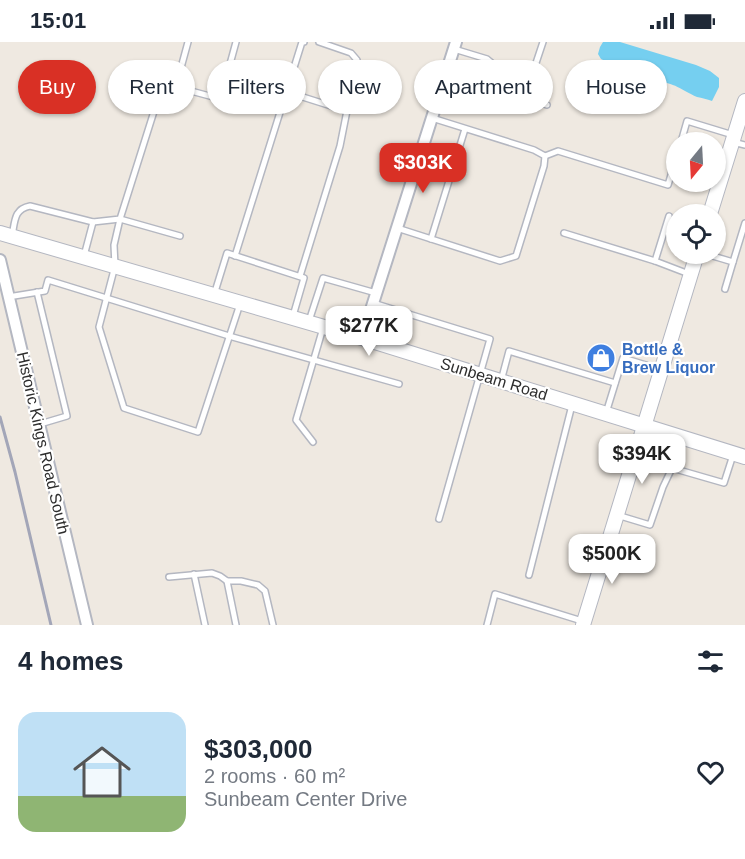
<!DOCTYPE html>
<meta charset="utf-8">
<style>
:root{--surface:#fff;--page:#f6f6f7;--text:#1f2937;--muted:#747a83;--accent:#d93025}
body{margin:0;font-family:Helvetica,sans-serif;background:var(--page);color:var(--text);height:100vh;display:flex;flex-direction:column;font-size:22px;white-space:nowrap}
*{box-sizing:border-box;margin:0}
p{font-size:20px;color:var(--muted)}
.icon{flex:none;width:33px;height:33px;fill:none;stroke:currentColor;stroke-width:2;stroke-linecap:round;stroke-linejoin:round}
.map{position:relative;height:583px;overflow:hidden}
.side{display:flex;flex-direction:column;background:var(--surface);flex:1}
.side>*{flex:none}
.top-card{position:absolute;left:18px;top:18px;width:710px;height:54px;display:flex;gap:12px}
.needle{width:39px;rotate:198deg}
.buttons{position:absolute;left:666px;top:90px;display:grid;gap:12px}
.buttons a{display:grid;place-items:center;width:60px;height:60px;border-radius:50%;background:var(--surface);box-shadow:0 2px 4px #0004;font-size:30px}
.price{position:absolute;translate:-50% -51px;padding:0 14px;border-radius:12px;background:#fff;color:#222;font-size:20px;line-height:39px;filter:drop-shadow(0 2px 3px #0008)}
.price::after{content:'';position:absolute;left:50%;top:36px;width:18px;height:14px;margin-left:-9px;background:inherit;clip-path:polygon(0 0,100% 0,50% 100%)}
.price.on{background:var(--accent);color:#fff}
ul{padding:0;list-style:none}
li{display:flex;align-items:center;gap:18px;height:150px;padding:0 18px}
li span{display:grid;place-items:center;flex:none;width:168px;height:120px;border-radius:18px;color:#555}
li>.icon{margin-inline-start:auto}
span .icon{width:72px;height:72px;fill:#fffc;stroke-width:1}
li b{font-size:26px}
h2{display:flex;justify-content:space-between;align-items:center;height:72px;padding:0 18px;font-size:26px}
.pill{padding:0 21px;border-radius:27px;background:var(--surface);box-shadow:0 2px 4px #0004;font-size:21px;line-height:54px}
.pill.on{background:var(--accent);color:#fff}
.status{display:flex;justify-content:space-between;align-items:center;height:42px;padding:0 30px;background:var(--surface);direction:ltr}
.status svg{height:16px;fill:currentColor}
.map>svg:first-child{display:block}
.water{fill:#75cff0}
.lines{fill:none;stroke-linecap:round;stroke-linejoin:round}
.service-casing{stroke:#b4b7c1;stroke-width:8}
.minor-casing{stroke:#b4b7c1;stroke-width:14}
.tertiary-casing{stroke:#b4b7c1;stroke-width:16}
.service{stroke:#fff;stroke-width:5}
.minor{stroke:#fff;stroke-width:10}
.tertiary{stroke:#fff;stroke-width:14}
.rail{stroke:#a3a6b8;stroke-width:3}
.labels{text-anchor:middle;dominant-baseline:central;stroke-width:4.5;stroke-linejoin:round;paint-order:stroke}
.shop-label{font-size:16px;font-weight:bold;fill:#366cbe;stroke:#fff;text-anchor:start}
.street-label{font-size:16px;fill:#2e2e2e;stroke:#fff}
</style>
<div class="status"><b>15:01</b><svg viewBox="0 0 49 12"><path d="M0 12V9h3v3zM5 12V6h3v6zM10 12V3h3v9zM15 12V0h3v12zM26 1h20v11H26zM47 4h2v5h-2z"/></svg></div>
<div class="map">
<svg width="745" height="583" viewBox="0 0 745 583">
<rect width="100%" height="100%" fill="#efe9e1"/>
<path class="water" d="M603,0H620L696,23L710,29L719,36V45L712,59C707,57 702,56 697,55C681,48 675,40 655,40C642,24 617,26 601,17L598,12L600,5Z"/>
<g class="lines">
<g class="service-casing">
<g id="service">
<path d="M454,7L487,17L493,22L532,33L543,0"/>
<path d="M446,31L547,63"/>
<path d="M176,44L188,0"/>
<path d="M287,50L347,69"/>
<path d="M681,100L687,79L733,93"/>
<path d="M733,100L745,103"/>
<path d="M545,114L558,109L668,143L676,116"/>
<path d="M669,174L655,219L689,232"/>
<path d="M93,180L120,177L162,44L165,42L217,56L221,55L236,0"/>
<path d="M397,186L500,219L516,214L544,124L545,114L534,108L432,76"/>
<path d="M564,191L655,219"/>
<path d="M12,194C15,179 14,167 30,164L93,180L84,214"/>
<path d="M180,194L120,177L114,203L115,224L99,285L124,366L198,390L240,262"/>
<path d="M431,197L465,87"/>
<path d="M706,212L733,220L725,247"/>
<path d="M235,214L302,0H304"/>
<path d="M733,220L745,181"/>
<path d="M300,234L340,104L357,18L351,11L319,0"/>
<path d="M37,250L67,374L40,382"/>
<path d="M214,253L227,211L304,236L293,274"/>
<path d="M8,255L45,249L48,238L229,294L399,342"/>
<path d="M373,261L490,297L439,477"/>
<path d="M309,279L323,236L376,251"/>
<path d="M501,339L509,309L615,341"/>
<path d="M606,371L623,316L659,327"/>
<path d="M681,396L672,426L724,441L733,413"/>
<path d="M313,400L296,378L323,286"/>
<path d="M617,473L650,483L663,445L672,426"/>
<path d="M194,532L205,583"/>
<path d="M529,533L572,363"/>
<path d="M169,535L212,531L220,534L227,539H241L258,543L265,549L273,583"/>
<path d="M227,539L236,583"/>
<path d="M487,583L495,552L582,579"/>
</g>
</g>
<g class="minor-casing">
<g id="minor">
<path d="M0,218L87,583"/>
<path d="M362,296L456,0"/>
</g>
</g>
<g class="tertiary-casing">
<g id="tertiary">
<path d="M710,172L745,59"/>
<path d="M0,191L362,296L745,415"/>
<path d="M583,583L697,212"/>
</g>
</g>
<use href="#service" class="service"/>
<use href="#minor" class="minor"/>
<use href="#tertiary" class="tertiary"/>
<path class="rail" d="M0,375L15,430L51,583"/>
</g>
<defs>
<g id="shop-disc" transform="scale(1.5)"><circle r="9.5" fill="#3f7fe0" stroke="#fff"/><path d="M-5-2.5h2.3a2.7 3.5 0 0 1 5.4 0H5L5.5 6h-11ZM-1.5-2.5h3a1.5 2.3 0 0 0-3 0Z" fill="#fff"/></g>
</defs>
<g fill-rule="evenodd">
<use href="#shop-disc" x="601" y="316"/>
</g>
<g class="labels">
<g class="shop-label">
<text x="622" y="307">Bottle &amp;<tspan x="622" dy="18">Brew Liquor</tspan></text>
</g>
<g class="street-label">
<text transform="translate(494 337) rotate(17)">Sunbeam Road</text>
<text transform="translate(43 401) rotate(77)">Historic Kings Road South</text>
</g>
</g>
</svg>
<div class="buttons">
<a><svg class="needle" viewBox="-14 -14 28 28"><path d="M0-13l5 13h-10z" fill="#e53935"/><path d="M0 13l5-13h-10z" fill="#747a83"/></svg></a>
<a><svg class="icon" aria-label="locate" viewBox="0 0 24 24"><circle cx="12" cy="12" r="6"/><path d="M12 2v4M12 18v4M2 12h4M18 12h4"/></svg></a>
</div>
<b class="price on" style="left:423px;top:152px">$303K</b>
<b class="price" style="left:369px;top:315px">$277K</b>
<b class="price" style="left:642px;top:443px">$394K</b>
<b class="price" style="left:612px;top:543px">$500K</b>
<div class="top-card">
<a class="pill on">Buy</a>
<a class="pill">Rent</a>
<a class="pill">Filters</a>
<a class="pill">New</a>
<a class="pill">Apartment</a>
<a class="pill">House</a>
</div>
</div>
<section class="side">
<h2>4 homes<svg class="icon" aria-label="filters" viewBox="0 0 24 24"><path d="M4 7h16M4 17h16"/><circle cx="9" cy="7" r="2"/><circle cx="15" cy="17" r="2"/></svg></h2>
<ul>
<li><span style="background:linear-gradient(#bfe0f5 70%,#8fb573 0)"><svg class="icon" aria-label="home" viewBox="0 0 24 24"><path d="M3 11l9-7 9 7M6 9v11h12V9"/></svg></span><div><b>$303,000</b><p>2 rooms · 60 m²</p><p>Sunbeam Center Drive</p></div><svg class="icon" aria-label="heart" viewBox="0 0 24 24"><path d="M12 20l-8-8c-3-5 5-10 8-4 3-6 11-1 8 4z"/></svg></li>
</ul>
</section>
